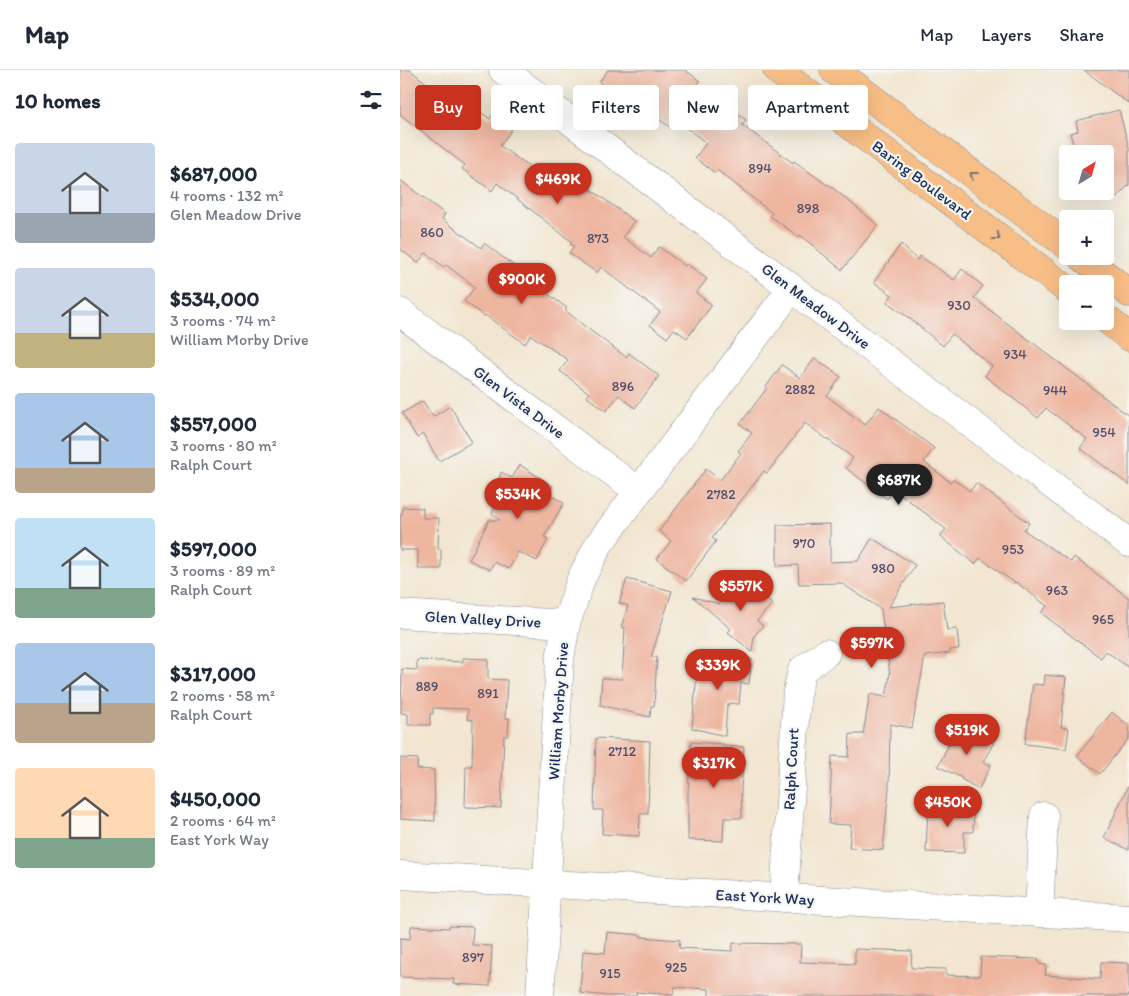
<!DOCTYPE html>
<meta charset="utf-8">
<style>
:root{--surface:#fff;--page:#f6f6f7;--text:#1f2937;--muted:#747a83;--line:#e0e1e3;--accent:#c8321e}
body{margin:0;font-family:Itim,sans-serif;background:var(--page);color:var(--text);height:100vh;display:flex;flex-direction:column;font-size:19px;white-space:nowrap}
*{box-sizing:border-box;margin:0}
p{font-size:16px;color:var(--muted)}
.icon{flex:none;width:28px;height:28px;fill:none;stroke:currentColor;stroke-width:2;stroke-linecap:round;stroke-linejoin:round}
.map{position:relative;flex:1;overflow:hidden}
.panel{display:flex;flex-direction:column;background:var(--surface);width:400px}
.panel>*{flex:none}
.guide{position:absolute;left:15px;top:15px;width:475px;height:45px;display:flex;gap:10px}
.needle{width:32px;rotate:37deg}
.fabs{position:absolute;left:659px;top:75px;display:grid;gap:10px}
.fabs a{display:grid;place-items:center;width:55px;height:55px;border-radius:5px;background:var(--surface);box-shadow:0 5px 20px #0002;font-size:25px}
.price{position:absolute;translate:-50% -42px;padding:0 11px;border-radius:18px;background:var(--accent);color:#fff;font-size:16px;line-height:32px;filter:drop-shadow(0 1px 2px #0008)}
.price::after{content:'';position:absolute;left:50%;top:30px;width:15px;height:11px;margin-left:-8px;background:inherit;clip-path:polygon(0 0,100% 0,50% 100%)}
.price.current{background:#222;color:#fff}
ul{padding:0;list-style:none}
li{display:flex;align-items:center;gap:15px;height:125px;padding:0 15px}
li span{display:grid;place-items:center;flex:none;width:140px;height:100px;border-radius:5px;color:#555}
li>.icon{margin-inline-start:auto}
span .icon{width:60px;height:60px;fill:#fffc;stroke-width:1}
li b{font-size:21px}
h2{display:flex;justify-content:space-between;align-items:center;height:60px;padding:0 15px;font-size:21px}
.pill{padding:0 18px;border-radius:5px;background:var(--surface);box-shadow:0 5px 20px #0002;font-size:18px;line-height:45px}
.pill.current{background:var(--accent);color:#fff}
header{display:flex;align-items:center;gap:30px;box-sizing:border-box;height:70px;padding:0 25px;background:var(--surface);border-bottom:1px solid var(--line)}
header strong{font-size:24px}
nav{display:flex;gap:28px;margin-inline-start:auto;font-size:18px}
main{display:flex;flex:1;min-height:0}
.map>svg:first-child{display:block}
.building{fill:#eeb59f}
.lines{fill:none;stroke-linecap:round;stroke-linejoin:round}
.minor-casing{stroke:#868a97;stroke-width:29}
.major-casing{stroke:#868a97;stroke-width:29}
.minor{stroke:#fff;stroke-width:28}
.major{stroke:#f7be87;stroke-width:28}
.oneway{stroke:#7e6f70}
.labels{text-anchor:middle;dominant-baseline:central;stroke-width:4.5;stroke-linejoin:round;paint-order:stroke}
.number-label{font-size:14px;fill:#50506e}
.street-label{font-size:16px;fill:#1b2f5e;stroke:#f6f6f2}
</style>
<header>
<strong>Map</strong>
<nav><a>Map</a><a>Layers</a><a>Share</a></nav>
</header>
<main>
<section class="panel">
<h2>10 homes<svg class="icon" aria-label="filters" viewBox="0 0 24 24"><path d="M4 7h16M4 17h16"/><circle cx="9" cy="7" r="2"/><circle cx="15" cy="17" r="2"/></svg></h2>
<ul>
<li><span style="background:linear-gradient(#c9d6e8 70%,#9aa5b1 0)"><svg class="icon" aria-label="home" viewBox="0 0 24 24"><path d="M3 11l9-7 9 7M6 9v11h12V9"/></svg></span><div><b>$687,000</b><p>4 rooms · 132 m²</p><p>Glen Meadow Drive</p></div></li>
<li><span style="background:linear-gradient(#c9d6e8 65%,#c2b280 0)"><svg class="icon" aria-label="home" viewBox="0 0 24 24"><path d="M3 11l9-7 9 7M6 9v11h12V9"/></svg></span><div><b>$534,000</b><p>3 rooms · 74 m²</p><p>William Morby Drive</p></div></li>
<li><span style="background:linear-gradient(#a9c7e8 75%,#b9a48a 0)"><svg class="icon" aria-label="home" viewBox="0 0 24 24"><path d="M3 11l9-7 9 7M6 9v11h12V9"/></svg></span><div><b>$557,000</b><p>3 rooms · 80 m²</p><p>Ralph Court</p></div></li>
<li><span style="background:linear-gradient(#bfe0f5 70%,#7fa58c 0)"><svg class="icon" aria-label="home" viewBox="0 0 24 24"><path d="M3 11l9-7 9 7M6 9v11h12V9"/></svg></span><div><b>$597,000</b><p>3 rooms · 89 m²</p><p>Ralph Court</p></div></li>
<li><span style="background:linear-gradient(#a9c7e8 60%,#b9a48a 0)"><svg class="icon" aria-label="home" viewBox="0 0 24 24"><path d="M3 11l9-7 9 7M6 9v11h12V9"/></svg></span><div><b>$317,000</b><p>2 rooms · 58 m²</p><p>Ralph Court</p></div></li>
<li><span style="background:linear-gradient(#ffd9b3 70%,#7fa58c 0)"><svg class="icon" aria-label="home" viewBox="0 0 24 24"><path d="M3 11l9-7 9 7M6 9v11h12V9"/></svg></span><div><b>$450,000</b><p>2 rooms · 64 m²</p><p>East York Way</p></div></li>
</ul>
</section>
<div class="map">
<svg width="729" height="926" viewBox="0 0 729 926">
<rect width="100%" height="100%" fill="#f6f6f2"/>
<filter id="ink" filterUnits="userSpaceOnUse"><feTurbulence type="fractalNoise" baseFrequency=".02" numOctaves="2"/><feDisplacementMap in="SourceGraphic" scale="10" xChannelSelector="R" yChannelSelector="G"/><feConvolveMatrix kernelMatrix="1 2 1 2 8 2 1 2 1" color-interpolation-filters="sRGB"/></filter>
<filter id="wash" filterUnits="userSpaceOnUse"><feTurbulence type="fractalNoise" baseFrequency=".0096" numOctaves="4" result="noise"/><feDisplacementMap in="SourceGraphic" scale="20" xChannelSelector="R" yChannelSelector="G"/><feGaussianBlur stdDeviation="1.12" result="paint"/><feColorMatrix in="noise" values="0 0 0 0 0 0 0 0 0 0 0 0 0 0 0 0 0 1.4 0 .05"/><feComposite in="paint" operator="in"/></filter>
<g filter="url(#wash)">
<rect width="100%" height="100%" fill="#f2e6d0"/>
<g id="blocks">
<g class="building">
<path d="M0,0H10L53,34L59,26L90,49L92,45L112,59L100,76L131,98L133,95L150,107L159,96L234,151L223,167L251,188L259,177L285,196L287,194L307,209L296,223L312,235L287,268L274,259L267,268L250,255L260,242L201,197L197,203L169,183L174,176L170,174L172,172L97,113L92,121L62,99L65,95L0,44Z"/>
<path d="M208,0H285L300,11L298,14L346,50L342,55L393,93L394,91L427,115L428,114L478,155L442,200L400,165L399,167L370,146L372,143L317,100L315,103L295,88L306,73L277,50L271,58L259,49L253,57L225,35L226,32L199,12Z"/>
<path d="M684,0H729V34Z"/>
<path d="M719,40L729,78V115L716,128L705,116V84H676L670,63L678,61L676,51Z"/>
<path d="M0,110L45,144L42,149L81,178L84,173L114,196L112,197L167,238L165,240L183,255L226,287L229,283L259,306L235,338L219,325L206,341L187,327L189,323L160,301L168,290L131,265L125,274L85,245L84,246L64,231L75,217L46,195L44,197L26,183L18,193L0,179Z"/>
<path d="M501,174L517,190L520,186L554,210L562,199L583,216L574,228L729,346V415L680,378L687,369L646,338L638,348L585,306L592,296L552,264L543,276L509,248L487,232L492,225L474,212Z"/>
<path d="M415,288L441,307L427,326L465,355L479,337L534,378L524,392L550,412L553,409L570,421L576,413L629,453L624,460L671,492L674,487L729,528V598L706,581L701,588L641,543L647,536L616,512L615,513L580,488L575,494L540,466L546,459L495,420L487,429L446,398L453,388L405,353L367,403L364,401L312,468L316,471L286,511L257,489L271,471L259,461L306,399L320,410L341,383L338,381L352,363L340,354L367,318L366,317L382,295L400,308Z"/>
<path d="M23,331L33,347L50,336L72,372L39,391L23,364L17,368L2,343Z"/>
<path d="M120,395L153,416L148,423L164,433L144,467L148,469L137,491L118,482L109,499L94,492L90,500L69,490L89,450H100L92,443L99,429L94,426L101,402L112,408Z"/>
<path d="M3,437L23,438V448H39L38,479H41V499H18V480H0V445H2Z"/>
<path d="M430,454V492L458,491L472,468L515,495L489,537L543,531L547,560L557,559L559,579L550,580V583L525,586L512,658L490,654L489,718L483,780L449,778L451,755L429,754L432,686L449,687L450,664H463L470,624L486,627L490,605L481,539L441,513L399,514L398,495L377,496V455Z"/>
<path d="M227,509L272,521L251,587H257L254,636H251L250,647L200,635L202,608L222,609L225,558L221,557L228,536L219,533Z"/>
<path d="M341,509L372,534L357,551L363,556L354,566L352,582L328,562L331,559L293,527L320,534Z"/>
<path d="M305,584L352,589L349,614L341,613L339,634L329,633V635H327L325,666L292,658L298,592H304Z"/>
<path d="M63,588L88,589V609L107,610L105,648H109L108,666H104L101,738L65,737L66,696H72L73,650L67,649L68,639L33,638V644H30V655H8V644L1,643L2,599L17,600V590L63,592Z"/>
<path d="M645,605L666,607L661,657L669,658L666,679L625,674L633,614L644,615Z"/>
<path d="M712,642L729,656V668L700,704L677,686Z"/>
<path d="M559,654L594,672L583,692L591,695L579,719L561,709L562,708L538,696Z"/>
<path d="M196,668L250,671L248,744H240L239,766L202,764L203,740H194Z"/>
<path d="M291,672L324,674V676L344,677L341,720L342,748H324L323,771L288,770V722Z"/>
<path d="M0,688L18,689L17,699L34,700L35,751L0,749Z"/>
<path d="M729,714V780L704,768Z"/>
<path d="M528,736L574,737L573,762H564V783L526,782Z"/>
<path d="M11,856L49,858L50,856L73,857L72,875L92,876L90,916L53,914L54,909L0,907V868L10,869Z"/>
<path d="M207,862L241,865V867L280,870L279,878L332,881L333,873L401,874L400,892L455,894V879L512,881L511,898L546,899V905L580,906L581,887L638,889L639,894L646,895L645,905L700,909L701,892L729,893V926H309V919L274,917L273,925L236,922V926H208L180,923L183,881L205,883Z"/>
</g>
</g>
</g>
<g filter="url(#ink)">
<use href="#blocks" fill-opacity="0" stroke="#868a97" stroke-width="1"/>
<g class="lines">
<g class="minor-casing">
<g id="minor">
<path d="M103,0L729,473"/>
<path d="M0,242L238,421"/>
<path d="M0,544L166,554"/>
<path d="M0,805L729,848"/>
<path d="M384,828L397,622L402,600L426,583"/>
<path d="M639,843L644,746"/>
<path d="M140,926L160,589L166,554L181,509L199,474L392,218"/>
</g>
</g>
<g class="major-casing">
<g id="major">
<path d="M377,0L668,220"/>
<path d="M434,0L668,176"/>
<path d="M681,186L729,223"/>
<path d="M705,248L729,267"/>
</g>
</g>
<use href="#minor" class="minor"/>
<use href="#major" class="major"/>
</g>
<defs><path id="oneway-chevron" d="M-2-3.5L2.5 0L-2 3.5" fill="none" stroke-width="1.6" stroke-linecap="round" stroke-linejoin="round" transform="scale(1.25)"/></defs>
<g class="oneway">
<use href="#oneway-chevron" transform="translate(573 105) rotate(-143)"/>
<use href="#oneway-chevron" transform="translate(597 167) rotate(37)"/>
</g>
</g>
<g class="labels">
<g class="number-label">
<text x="360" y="98">894</text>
<text x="408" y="138">898</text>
<text x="32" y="162">860</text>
<text x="198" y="168">873</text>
<text x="559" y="235">930</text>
<text x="615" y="284">934</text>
<text x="223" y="316">896</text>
<text x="400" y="319">2882</text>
<text x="655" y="320">944</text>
<text x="704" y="362">954</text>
<text x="321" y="424">2782</text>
<text x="404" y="473">970</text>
<text x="613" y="479">953</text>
<text x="483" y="498">980</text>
<text x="657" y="520">963</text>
<text x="703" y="549">965</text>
<text x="27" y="616">889</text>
<text x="88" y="623">891</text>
<text x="222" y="681">2712</text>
<text x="73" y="887">897</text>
<text x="276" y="897">925</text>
<text x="210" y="903">915</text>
</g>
<g class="street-label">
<text transform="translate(522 110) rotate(37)">Baring Boulevard</text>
<text transform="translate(416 236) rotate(37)">Glen Meadow Drive</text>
<text transform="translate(119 332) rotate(37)">Glen Vista Drive</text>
<text transform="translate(83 549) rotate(3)">Glen Valley Drive</text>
<text transform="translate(158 641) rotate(-86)">William Morby Drive</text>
<text transform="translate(391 699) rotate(-87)">Ralph Court</text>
<text transform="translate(365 827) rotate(3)">East York Way</text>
</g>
</g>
</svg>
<div class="fabs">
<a><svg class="needle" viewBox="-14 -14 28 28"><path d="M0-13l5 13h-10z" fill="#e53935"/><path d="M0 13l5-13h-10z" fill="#747a83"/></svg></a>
<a>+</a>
<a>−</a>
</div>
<b class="price" style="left:158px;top:135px">$469K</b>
<b class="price" style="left:122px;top:235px">$900K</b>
<b class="price current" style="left:499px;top:436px">$687K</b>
<b class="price" style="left:118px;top:450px">$534K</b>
<b class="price" style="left:341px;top:542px">$557K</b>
<b class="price" style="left:472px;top:599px">$597K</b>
<b class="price" style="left:318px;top:621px">$339K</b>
<b class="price" style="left:567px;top:686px">$519K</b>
<b class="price" style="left:314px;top:719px">$317K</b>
<b class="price" style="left:548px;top:758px">$450K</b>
<div class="guide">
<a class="pill current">Buy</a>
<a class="pill">Rent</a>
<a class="pill">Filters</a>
<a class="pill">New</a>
<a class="pill">Apartment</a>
</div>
</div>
</main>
